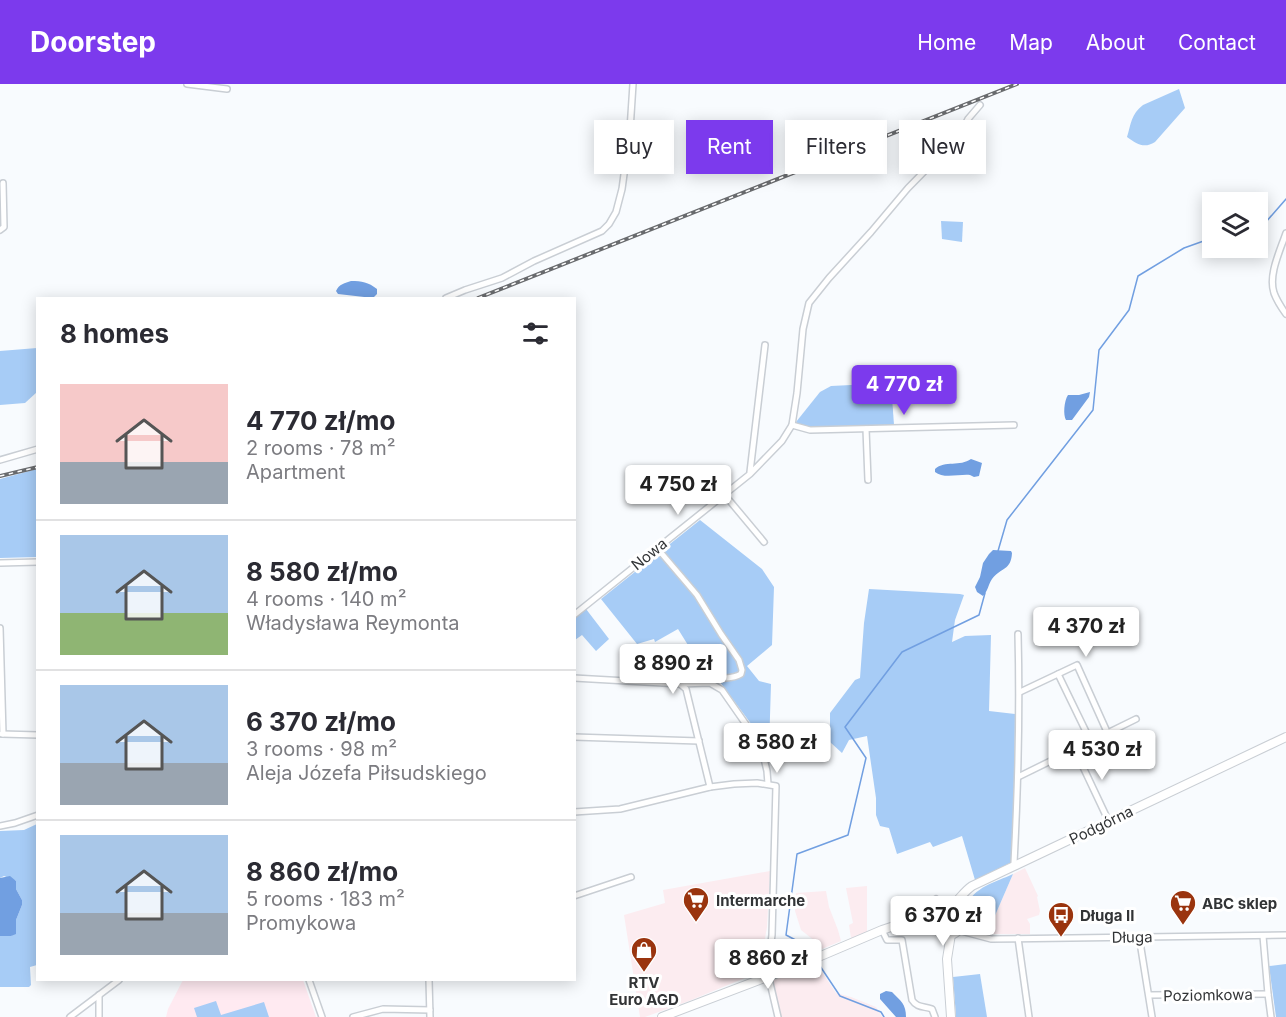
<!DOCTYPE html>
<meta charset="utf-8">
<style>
:root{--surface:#fff;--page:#f2f2f3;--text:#2b2b33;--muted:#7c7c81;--line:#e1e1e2;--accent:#7c3aed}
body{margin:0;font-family:Inter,sans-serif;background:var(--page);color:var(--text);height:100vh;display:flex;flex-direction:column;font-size:22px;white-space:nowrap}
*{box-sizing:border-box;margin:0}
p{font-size:20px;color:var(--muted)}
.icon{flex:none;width:33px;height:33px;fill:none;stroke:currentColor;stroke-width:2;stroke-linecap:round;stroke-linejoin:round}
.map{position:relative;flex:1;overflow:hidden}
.sheet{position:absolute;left:36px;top:213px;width:540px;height:684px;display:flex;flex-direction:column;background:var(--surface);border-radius:0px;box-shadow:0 3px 15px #0003}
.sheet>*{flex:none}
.top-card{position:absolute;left:594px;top:36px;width:570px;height:54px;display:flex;gap:12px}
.fabs{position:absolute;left:1202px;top:108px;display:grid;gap:12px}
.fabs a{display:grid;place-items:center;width:66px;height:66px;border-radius:0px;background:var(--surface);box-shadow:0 3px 15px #0003;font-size:30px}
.price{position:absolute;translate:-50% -51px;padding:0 14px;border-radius:6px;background:#fff;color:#222;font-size:20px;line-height:39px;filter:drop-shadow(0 2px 3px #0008)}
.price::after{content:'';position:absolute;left:50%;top:36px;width:18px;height:14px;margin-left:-9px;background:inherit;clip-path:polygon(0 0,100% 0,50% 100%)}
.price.on{background:var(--accent);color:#fff}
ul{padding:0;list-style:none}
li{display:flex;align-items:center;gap:18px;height:150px;padding:0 24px}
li+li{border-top:2px solid var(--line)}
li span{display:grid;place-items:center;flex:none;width:168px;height:120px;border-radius:0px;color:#555}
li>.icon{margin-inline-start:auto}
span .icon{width:72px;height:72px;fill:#fffc;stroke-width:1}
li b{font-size:26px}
h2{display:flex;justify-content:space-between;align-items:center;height:72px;padding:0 24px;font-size:26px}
.chip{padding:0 21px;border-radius:0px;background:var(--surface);box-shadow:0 3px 15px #0003;font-size:21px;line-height:54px}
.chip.on{background:var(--accent);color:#fff}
header{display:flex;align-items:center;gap:36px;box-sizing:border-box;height:84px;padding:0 30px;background:var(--accent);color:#fff}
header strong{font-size:28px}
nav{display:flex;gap:33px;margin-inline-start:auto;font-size:21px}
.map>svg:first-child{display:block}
.commercial{fill:#fcecf0}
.education{fill:#ffeaf1}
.green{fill:#a7ccf6}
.water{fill:#719fe1}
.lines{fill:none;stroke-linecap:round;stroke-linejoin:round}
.stream{stroke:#719fe1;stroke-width:1.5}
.street-casing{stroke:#c9ced4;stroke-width:8}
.secondary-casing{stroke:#c9ced4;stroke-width:10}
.street{stroke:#fff;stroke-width:5}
.secondary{stroke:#fff;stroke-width:8}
.rail-casing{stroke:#696b6e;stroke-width:4}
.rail{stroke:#fff;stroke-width:1.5;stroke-dasharray:4.5;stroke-linecap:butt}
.labels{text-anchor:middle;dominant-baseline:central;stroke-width:6;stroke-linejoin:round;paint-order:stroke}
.street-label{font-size:15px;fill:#323436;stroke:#fff}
.poi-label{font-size:15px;font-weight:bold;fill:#323436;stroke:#fff;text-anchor:start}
</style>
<header>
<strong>Doorstep</strong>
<nav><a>Home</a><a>Map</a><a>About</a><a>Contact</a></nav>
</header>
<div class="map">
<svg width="1286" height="933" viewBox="0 0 1286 933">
<rect width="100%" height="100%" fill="#f8fbfe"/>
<g class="commercial">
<path d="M1025,784L1038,812L1037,813L1040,827L1039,831L1027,835L1030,840V850H987L1013,790Z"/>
<path d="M770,787L767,843L760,883L757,889L689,917L645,933H640L624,831L665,819L663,806Z"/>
<path d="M867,802V848L851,854L849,841L853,839L846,804Z"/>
<path d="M826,807L829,823L838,846L841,857L822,865L820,861L801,846L795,827L796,809Z"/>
<path d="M816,879L836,909L851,913L876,923L882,933H780L772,897Z"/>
</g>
<path class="education" d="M183,896H303L316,933H166L168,925Z"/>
<g class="green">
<path d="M1179,5L1185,24L1155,58C1144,65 1137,60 1127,53C1131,40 1131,30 1143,21Z"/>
<path d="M941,137L963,138L962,158L942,155Z"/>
<path d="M37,264V308L25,319L0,321V267Z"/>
<path d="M891,299L894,341L808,344L797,342L796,338L820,308L831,302Z"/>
<path d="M37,385V473L0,474V395Z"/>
<path d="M700,436L762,485L774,503L772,561L747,582L759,597L771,600L769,664L720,598L714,596L677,594L679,575L691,566L678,545L655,558L654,555L637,560L601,515Z"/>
<path d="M869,505L960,510L964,511L955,536L952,558L965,552L991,551L989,627L1015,630L1014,777L975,796L962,752L933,763L930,758L897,770L889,744L880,742L876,731V714L867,652L849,656L842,669L830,658V629L855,596L860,594L864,539Z"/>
<path d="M586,525L609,555L596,567L582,551L575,556V534Z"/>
<path d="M37,740V881L30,883L31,901L29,903H0V852H11L16,846V836L22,821V816L16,805V797L4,792L0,794V747L24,746Z"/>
<path d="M1013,790L987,850H982L971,839V833L966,823C973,803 996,798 1013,790Z"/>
<path d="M1286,880V933H1276L1269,882Z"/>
<path d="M980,890L987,933H956L953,893Z"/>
<path d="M216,917L221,931L264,918L269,933H197L194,924Z"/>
</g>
<g class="water">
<path d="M351,197C362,197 368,198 377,205V210L373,214L338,210L336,207C339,200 345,199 351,197Z"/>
<path d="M1090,308L1089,313L1072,336H1066C1063,331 1064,317 1068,311H1079Z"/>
<path d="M971,375L982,379L979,392L974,393L970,391C959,390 943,395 935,388V385C945,376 960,383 971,375Z"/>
<path d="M993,466L1011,467L1012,469C1011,487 1001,483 992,495C988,501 988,507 983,512L977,508L975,503L980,493L983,479L989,470Z"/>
<path d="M10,792L16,797V805L22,816V821L16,836V850L11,852H0V794Z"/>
<path d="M886,907L892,908C901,917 906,920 906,933H896L880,915V910Z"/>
</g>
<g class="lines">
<g class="stream">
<path d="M1257,143L1265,139L1286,115"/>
<path d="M998,467L1007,436L1093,326L1099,266L1129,226L1138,192L1184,164L1212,154"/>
<path d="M812,868L807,862L786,851L797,770L848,751L866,674L845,643L902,568L979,531L985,509"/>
<path d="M818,879L840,912L881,928L884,933"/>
</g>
<g class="street-casing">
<g id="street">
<path d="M187,0L227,5"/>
<path d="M0,146L4,143L3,99"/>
<path d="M1286,149C1280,167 1268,191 1274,209C1277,217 1281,223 1286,230"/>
<path d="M446,214L465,206L502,194L534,177L602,147L609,140L616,128L622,105L630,46L633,0"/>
<path d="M792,341L810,346L1014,341"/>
<path d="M866,345L868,396"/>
<path d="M0,376L38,365"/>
<path d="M750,388L765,261"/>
<path d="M724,410L764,458"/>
<path d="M657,464L697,511L721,550L739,576L742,586L741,590C729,597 721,591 711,599"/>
<path d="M0,479L38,478"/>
<path d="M574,531L750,390L782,357L792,341L797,309L803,245L809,219L829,194L871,148L908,104L959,52L968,35L980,21"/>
<path d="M0,544L3,650"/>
<path d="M1058,590L1091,658"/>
<path d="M574,594L680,600L686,605L710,703"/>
<path d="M680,600L710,599L722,606L761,662L767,687L768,700"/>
<path d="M1020,608L1077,581L1108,650"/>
<path d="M2,650L38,651"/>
<path d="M574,653L699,657"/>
<path d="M1075,666L1109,738"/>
<path d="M1018,693L1136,635"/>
<path d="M574,728L620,725L710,703L734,700L757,699L776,702L772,851L767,886L778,933"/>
<path d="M0,742L15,739L38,731"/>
<path d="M1016,782L1014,779C1018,703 1020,626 1018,550"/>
<path d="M574,812L631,793"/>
<path d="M936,815L945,823"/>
<path d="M932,817L936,829"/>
<path d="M961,838L975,849"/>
<path d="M882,846L887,856H902L912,916C917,924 924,922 932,925L935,933"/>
<path d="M956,848L961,847L991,855L1286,851"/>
<path d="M1139,852L1152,933"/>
<path d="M1263,852L1268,910L1271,933"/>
<path d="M1018,854L1029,933"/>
<path d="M309,896L322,933"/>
<path d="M429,896L430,933"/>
<path d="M1149,911L1268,910"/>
<path d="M70,933L119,896"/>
<path d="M99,933V911"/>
<path d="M353,933L383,925L430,926"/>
</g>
</g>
<g class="secondary-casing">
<g id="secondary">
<path d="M950,823C958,818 963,808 972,802L1286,653"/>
<circle cx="948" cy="837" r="14"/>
<path d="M662,933L809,877L882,846L897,841L925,836L935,832"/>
<path d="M951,933L947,875L951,850"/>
</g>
</g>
<use href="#street" class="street"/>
<use href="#secondary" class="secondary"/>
<g class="rail-casing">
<g id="rail">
<path d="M478,214L1017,0"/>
<path d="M0,392L38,383"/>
</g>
</g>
<use href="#rail" class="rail"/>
</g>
<defs>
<g id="supermarket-pin" transform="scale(1.35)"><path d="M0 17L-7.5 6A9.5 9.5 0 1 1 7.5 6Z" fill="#9a340e" stroke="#fff"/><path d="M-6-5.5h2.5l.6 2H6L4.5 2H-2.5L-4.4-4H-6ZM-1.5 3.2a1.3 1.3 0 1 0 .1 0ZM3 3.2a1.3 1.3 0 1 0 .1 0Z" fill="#fff"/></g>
<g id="bus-pin" transform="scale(1.35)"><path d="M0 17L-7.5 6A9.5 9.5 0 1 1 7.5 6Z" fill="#9a340e" stroke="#fff"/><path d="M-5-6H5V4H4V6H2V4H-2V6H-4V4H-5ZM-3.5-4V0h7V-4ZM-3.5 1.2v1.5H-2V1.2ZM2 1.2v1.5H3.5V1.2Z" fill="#fff"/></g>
<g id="shop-pin" transform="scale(1.35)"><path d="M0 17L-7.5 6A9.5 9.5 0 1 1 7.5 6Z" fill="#9a340e" stroke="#fff"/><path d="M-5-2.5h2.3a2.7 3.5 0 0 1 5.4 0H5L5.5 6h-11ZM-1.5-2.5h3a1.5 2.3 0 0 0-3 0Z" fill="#fff"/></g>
</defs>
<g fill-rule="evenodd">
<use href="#supermarket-pin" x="696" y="816"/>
<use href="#supermarket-pin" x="1183" y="819"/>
<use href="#bus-pin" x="1061" y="831"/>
<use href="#shop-pin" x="644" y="866"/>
</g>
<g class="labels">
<g class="street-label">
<text transform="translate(649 470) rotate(-39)">Nowa</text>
<text transform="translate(1101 741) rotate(-26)">Podgórna</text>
<text transform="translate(1132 853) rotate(-1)">Długa</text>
<text transform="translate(1208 911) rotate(-1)">Poziomkowa</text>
</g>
<g class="poi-label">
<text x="716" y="816">Intermarche</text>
<text x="1202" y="819">ABC sklep</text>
<text x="1080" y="831">Długa II</text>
<text x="644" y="898" text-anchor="middle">RTV<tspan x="644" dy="17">Euro AGD</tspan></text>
</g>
</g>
</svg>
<div class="fabs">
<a><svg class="icon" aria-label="layers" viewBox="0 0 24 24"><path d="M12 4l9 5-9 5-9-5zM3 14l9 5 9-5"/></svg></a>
</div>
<b class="price on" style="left:904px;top:332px">4 770 zł</b>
<b class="price" style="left:678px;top:432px">4 750 zł</b>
<b class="price" style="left:1086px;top:574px">4 370 zł</b>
<b class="price" style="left:673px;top:611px">8 890 zł</b>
<b class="price" style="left:777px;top:690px">8 580 zł</b>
<b class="price" style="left:1102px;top:697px">4 530 zł</b>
<b class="price" style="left:943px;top:863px">6 370 zł</b>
<b class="price" style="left:768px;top:906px">8 860 zł</b>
<div class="top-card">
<a class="chip">Buy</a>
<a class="chip on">Rent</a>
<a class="chip">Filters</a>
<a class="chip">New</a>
</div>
<section class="sheet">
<h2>8 homes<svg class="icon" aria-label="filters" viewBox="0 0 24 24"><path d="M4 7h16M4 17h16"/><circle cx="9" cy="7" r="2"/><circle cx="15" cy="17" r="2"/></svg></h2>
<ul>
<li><span style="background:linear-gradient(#f6c9c9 65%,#9aa5b1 0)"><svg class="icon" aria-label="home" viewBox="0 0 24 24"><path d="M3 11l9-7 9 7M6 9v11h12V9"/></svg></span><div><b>4 770 zł/mo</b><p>2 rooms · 78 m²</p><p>Apartment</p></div></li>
<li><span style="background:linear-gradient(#a9c7e8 65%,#8fb573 0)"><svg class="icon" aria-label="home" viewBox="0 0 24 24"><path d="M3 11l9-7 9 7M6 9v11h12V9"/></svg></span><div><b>8 580 zł/mo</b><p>4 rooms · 140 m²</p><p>Władysława Reymonta</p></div></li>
<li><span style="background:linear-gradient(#a9c7e8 65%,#9aa5b1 0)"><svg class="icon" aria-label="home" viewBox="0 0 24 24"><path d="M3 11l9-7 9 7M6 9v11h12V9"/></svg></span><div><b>6 370 zł/mo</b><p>3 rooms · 98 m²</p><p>Aleja Józefa Piłsudskiego</p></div></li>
<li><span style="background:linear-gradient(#a9c7e8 65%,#9aa5b1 0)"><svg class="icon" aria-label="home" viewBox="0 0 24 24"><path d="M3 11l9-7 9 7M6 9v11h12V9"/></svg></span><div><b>8 860 zł/mo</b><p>5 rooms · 183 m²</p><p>Promykowa</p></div></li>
</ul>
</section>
</div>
